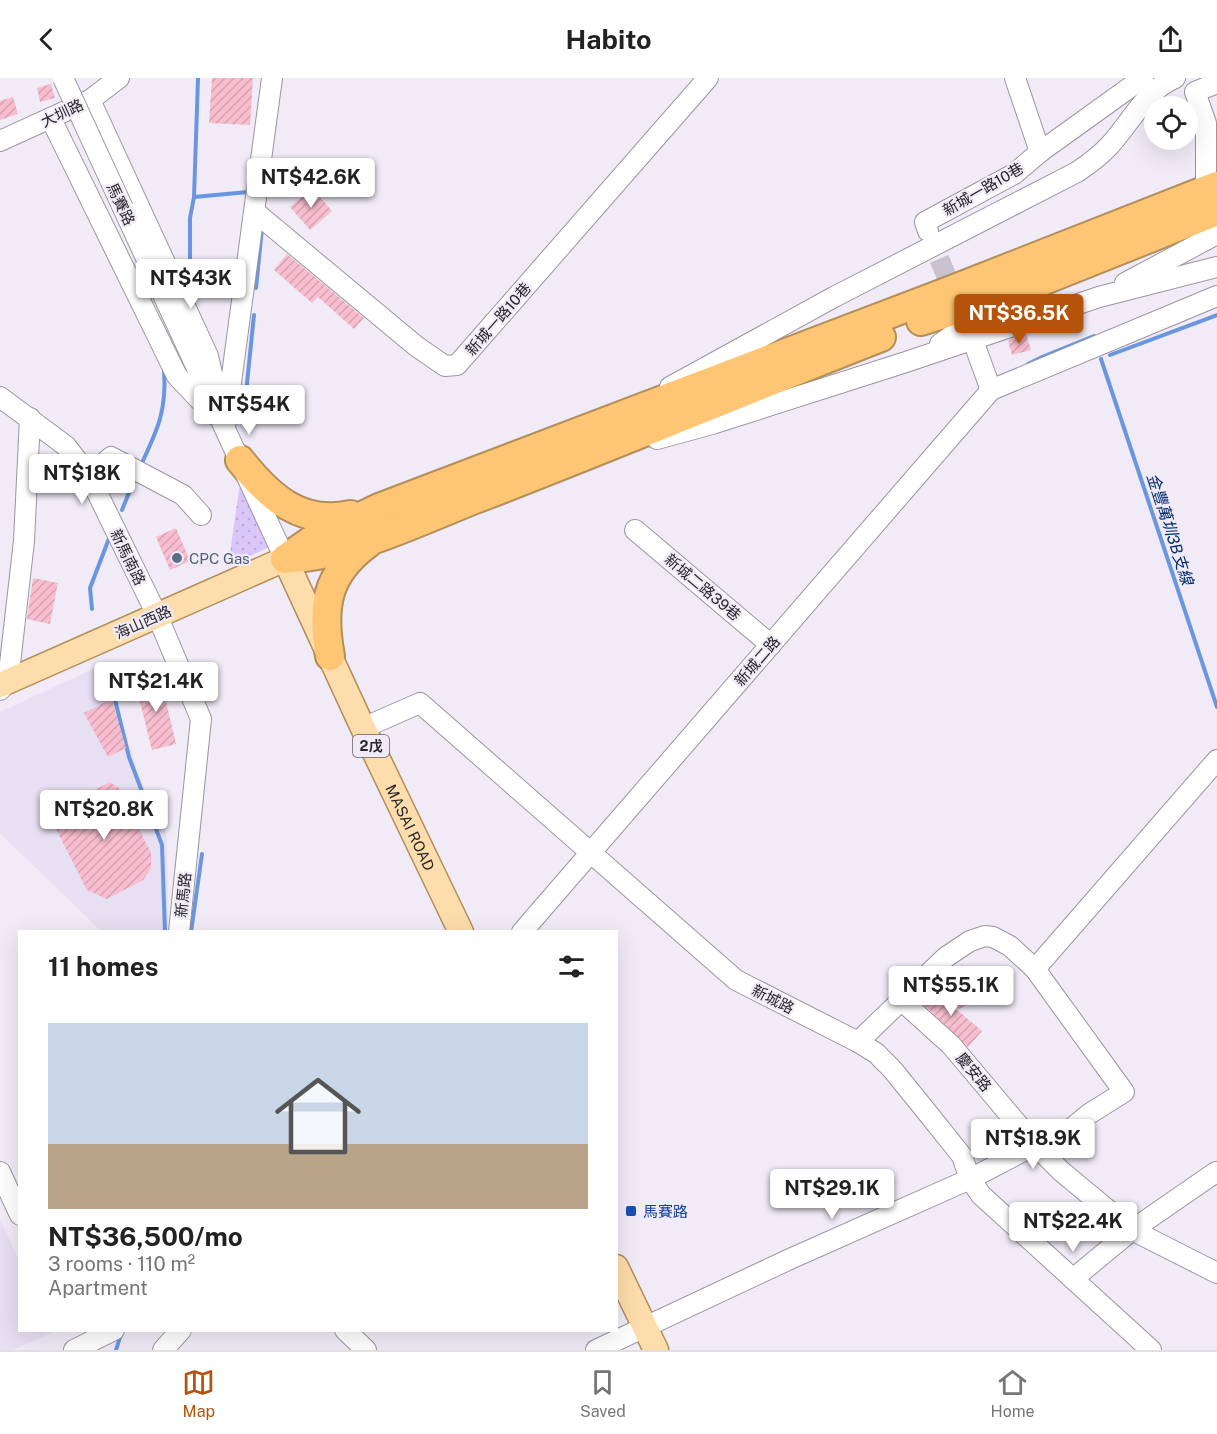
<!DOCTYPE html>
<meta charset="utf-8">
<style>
:root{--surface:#fff;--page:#f6f6f6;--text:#222;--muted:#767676;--line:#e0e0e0;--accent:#b45309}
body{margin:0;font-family:"Public Sans","Noto Sans TC",sans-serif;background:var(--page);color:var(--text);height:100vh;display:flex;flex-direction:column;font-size:22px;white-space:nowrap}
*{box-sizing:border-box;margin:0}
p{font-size:20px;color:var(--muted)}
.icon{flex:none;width:33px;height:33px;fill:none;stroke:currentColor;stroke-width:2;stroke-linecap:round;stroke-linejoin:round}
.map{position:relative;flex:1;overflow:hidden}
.sheet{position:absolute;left:18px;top:852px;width:600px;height:402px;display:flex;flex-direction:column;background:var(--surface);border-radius:0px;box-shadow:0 6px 24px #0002}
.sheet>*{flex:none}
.tools{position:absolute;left:1144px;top:18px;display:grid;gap:12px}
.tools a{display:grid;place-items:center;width:54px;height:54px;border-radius:50%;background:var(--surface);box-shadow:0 6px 24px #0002;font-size:30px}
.price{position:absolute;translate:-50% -51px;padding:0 14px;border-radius:6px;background:#fff;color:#222;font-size:20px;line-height:39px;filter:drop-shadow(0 2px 3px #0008)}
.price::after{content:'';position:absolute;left:50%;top:36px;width:18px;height:14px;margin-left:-9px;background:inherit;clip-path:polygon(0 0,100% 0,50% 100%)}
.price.selected{background:var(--accent);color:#fff}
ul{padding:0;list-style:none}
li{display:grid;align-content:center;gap:12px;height:318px;padding:0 30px}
li span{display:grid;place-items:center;height:186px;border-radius:0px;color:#555}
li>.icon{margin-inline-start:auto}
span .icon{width:108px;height:108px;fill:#fffc;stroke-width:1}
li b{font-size:26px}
h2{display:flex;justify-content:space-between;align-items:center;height:72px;padding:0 30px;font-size:26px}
header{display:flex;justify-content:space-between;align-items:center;height:78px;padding:0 30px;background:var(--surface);font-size:27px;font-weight:700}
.menu{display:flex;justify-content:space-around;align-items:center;height:84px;border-top:2px solid var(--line);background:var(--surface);font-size:16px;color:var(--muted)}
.menu a{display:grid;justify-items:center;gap:3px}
.menu .selected{color:var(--accent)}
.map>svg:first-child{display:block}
.built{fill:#e7dff2}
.grass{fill:url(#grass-dots)}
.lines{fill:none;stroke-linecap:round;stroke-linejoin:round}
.stream{stroke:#6a96df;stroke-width:4}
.building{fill:url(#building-hatch)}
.minor-tunnel{stroke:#c8c3ce;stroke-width:20;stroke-dasharray:20 10;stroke-linecap:butt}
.minor-casing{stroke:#9a95a0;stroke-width:22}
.major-casing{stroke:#b28e5a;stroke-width:27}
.highway-casing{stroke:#b28e5a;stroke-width:32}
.minor{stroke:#fff;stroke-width:20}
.major{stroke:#feddac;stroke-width:24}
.highway{stroke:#fec674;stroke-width:28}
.minor-bridge-casing{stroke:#9a95a0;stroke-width:22;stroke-linecap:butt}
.minor-bridge{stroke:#fff;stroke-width:20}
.service-dot{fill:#5c6f8a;stroke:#f0ebf7;stroke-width:2}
.transit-dot{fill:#1a4fb4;stroke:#f0ebf7;stroke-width:2}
.labels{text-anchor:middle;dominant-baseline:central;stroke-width:4.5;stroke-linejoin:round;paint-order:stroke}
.shield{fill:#f0ebf7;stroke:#636067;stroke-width:1.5}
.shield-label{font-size:14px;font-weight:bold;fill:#262529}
.street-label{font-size:15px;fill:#262529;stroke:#f0ebf7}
.service-label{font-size:15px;fill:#4e5e75;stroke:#f0ebf7;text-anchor:start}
.transit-label{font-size:15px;fill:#164399;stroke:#f0ebf7;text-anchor:start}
.water-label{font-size:16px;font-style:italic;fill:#052d6d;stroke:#f0ebf7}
</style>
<header><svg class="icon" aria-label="back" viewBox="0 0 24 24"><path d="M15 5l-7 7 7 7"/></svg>Habito<svg class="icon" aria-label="share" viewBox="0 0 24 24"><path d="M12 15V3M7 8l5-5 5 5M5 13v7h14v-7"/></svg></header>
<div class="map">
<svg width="1217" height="1272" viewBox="0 0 1217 1272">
<defs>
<pattern id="grass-dots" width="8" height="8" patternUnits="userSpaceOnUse" patternTransform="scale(1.5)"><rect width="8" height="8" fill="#dbc6fa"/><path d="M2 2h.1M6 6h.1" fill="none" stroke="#bcaad6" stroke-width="1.8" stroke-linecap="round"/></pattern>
<pattern id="building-hatch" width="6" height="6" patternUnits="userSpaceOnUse" patternTransform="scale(1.5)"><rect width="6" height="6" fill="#f8bdcf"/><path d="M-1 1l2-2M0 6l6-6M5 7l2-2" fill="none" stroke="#d4a2b2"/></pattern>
</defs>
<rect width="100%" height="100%" fill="#f0ebf7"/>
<g class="built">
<path d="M104,586L138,696L167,759L168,853H101L0,755V634Z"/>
<path d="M0,1142L19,1182L20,1252L53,1254L13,1272H0Z"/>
</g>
<path class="grass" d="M240,405L269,469L228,489Z"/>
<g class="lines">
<g class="stream">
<path d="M194,119L248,114"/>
<path d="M190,198V140L194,119L198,0"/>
<path d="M256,210L262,150"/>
<path d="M1110,277L1217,237"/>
<path d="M1101,281L1217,629"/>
<path d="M1028,286L1042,279L1094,258"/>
<path d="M246,315L254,237"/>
<path d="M141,387C158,351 167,332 164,291"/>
<path d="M122,432L135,400"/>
<path d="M92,531L90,510L110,458"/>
<path d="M107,589L129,679L162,767L165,854"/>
<path d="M191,854L202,776"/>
<path d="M116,1272L121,1256"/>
</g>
</g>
<g class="building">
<path d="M212,0H253L250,47L209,45Z"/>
<path d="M51,6L55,20L40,24L37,10Z"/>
<path d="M13,19L18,36L0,42V23Z"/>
<path d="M312,110L332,133L310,152L290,129Z"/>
<path d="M287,176L364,240L354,251L318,219L312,225L274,192Z"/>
<path d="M1026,256L1031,272L1012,277L1008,262Z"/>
<path d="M176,450L190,483L170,492L156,459Z"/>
<path d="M33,500L58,505L50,546L27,541Z"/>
<path d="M160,598L176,666L152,672L135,604Z"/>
<path d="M112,621L126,670L108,679L84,635Z"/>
<path d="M110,704L119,710L151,775V791L143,802L107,821L87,812L56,751L53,734Z"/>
<path d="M963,887L979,923L958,931L943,898Z"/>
<path d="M931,910L982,953L968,969L919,922Z"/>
</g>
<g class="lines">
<path class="minor-tunnel" d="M928,153L956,222"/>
<g class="minor-casing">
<g id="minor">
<path d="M90,22L208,278L215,309"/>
<path d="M51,41L177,298L213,336"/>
<path d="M0,63L90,22L119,0"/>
<path d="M1040,74L1143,0"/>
<path d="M1206,113V45L1195,14L1217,5"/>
<path d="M123,130L285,481"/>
<path d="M255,134L416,268L445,288L457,287L708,0"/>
<path d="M928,153L925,144L1014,96L1040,74L1015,0"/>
<path d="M1125,205L1217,156"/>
<path d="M940,266L997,226"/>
<path d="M976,271L991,312L1217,218"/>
<path d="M670,309L834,219L1077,94C1089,86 1100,78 1110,67C1130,45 1146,12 1175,0"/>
<path d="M0,319L66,368L89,398L157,537L201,641L179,854"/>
<path d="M225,349L272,0"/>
<path d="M657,361L712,346L906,284L1099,219L1217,189"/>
<path d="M89,398L111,379L183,417L201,437"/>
<path d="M635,452L771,567"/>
<path d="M0,612L8,603L24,463L30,340"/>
<path d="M363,650L420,625L736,902L858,964L876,975L892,991L922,1028L962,1078L970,1101L981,1117L1151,1272"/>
<path d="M522,854L991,312"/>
<path d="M1035,891L1217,682"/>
<path d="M901,922L951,967L1035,1067L1061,1093L1132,1152L1217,1195"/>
<path d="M0,1094L20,1137"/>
<path d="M1073,1201L1132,1152L1216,1094"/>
<path d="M345,1252L366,1272"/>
<path d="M74,1272L114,1252"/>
<path d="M163,1272L181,1252"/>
<path d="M596,1272L790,1181L970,1101L1035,1067L1064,1057L1089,1036L1124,1014L1035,891L1010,868L993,859L985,858L970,863L946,879L858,964"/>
</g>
</g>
<g class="major-casing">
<g id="major">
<path id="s1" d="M0,607L285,481L363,650L461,854"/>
<path d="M616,1189L656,1272"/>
</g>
</g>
<g class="highway-casing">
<g id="highway">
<path d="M921,243L1022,211L1217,133"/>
<path d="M240,382C269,419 301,448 351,437"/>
<path d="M293,480C349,477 422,442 475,421C611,369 745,312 881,259"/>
<path d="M285,481L311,463L379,430L952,212L1217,108"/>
<path d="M330,578C321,530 326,496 367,466"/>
</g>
</g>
<use href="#minor" class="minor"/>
<use href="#major" class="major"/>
<use href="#highway" class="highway"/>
<g class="minor-bridge-casing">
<path id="minor-bridge" d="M63,0L123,130"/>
</g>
<use href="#minor-bridge" class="minor-bridge"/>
</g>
<circle class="service-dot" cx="177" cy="480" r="6"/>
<rect class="transit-dot" x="625" y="1127" width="12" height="12" rx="3"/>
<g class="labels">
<rect class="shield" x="353" y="657" width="36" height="22" rx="4.5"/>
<g class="shield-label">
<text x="371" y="668">2戊</text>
</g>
<g class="street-label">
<text transform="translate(62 35) rotate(-25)">大圳路</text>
<text transform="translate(983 111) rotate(-30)">新城一路10巷</text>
<text transform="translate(121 126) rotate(65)">馬賽路</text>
<text transform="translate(498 241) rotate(-49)">新城一路10巷</text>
<text transform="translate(128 479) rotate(64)">新馬南路</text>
<text transform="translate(703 509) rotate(40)">新城二路39巷</text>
<text transform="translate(143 544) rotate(-24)">海山西路</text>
<text transform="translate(757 583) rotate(-49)">新城二路</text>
<text stroke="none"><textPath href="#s1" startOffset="608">MASAI ROAD</textPath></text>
<text transform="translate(183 817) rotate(-84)">新馬路</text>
<text transform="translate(773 921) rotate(27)">新城路</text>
<text transform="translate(974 994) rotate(50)">慶安路</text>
</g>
<g class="service-label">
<text x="189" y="480">CPC Gas</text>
</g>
<g class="transit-label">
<text x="643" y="1133">馬賽路</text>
</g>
<g class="water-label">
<text transform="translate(1170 451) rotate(72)">金豐萬圳3B支線</text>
</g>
</g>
</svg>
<div class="tools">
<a><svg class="icon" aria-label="locate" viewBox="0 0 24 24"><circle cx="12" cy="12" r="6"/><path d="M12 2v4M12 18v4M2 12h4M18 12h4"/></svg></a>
</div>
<b class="price" style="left:311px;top:131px">NT$42.6K</b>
<b class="price" style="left:191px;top:232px">NT$43K</b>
<b class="price selected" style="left:1019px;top:267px">NT$36.5K</b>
<b class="price" style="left:249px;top:358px">NT$54K</b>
<b class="price" style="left:82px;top:427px">NT$18K</b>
<b class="price" style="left:156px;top:635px">NT$21.4K</b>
<b class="price" style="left:104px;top:763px">NT$20.8K</b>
<b class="price" style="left:951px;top:939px">NT$55.1K</b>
<b class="price" style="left:1033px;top:1092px">NT$18.9K</b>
<b class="price" style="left:832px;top:1142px">NT$29.1K</b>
<b class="price" style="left:1073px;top:1175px">NT$22.4K</b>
<section class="sheet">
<h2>11 homes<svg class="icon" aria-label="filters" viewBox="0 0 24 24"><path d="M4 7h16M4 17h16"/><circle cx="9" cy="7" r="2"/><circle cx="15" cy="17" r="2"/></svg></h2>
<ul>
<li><span style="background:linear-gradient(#c9d6e8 65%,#b9a48a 0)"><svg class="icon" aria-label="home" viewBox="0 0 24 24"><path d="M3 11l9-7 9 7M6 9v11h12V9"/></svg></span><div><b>NT$36,500/mo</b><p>3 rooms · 110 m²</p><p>Apartment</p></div></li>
</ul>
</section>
</div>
<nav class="menu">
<a class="selected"><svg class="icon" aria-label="map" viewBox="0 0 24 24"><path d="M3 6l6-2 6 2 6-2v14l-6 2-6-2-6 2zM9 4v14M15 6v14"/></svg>Map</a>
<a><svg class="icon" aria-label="saved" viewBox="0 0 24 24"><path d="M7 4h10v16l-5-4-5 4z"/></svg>Saved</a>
<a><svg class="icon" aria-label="home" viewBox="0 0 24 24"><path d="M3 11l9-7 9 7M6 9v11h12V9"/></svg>Home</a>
</nav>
